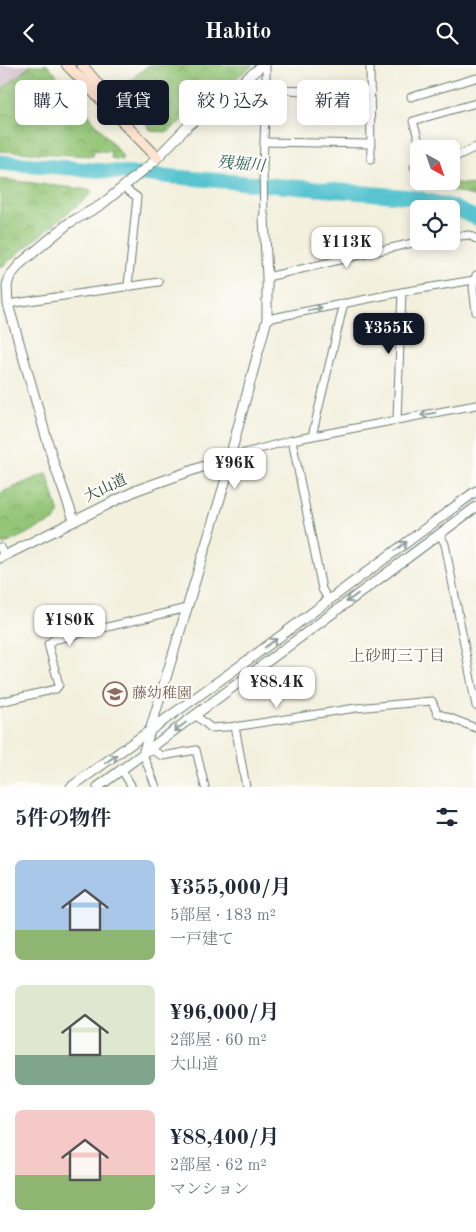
<!DOCTYPE html>
<html lang="ja">
<meta charset="utf-8">
<style>
:root{--surface:#fff;--page:#f2f2f3;--text:#1f2937;--muted:#747a83;--accent:#111827}
body{margin:0;font-family:"Old Standard TT","Noto Serif JP",serif;background:var(--page);color:var(--text);height:100vh;display:flex;flex-direction:column;font-size:19px;white-space:nowrap}
*{box-sizing:border-box;margin:0}
p{font-size:16px;color:var(--muted)}
.icon{flex:none;width:28px;height:28px;fill:none;stroke:currentColor;stroke-width:2;stroke-linecap:round;stroke-linejoin:round}
.map{position:relative;height:722px;overflow:hidden}
.side{display:flex;flex-direction:column;background:var(--surface);flex:1}
.side>*{flex:none}
.hud{position:absolute;left:15px;top:15px;width:446px;height:45px;display:flex;gap:10px}
.needle{width:32px;rotate:140deg}
.fabs{position:absolute;left:410px;top:75px;display:grid;gap:10px}
.fabs a{display:grid;place-items:center;width:50px;height:50px;border-radius:8px;background:var(--surface);box-shadow:0 2px 12px #0003;font-size:25px}
.price{position:absolute;translate:-50% -42px;padding:0 11px;border-radius:10px;background:#fff;color:#222;font-size:16px;line-height:32px;filter:drop-shadow(0 1px 2px #0008)}
.price::after{content:'';position:absolute;left:50%;top:30px;width:15px;height:11px;margin-left:-8px;background:inherit;clip-path:polygon(0 0,100% 0,50% 100%)}
.price.on{background:var(--accent);color:#fff}
ul{padding:0;list-style:none}
li{display:flex;align-items:center;gap:15px;height:125px;padding:0 15px}
li span{display:grid;place-items:center;flex:none;width:140px;height:100px;border-radius:8px;color:#555}
li>.icon{margin-inline-start:auto}
span .icon{width:60px;height:60px;fill:#fffc;stroke-width:1}
li b{font-size:21px}
h2{display:flex;justify-content:space-between;align-items:center;height:60px;padding:0 15px;font-size:21px}
.chip{padding:0 18px;border-radius:8px;background:var(--surface);box-shadow:0 2px 12px #0003;font-size:18px;line-height:45px}
.chip.on{background:var(--accent);color:#fff}
header{display:flex;justify-content:space-between;align-items:center;height:65px;padding:0 15px;background:var(--accent);color:#fff;font-size:22px;font-weight:800}
.map>svg:first-child{display:block}
.industrial{fill:#d0bdcd}
.park{fill:url(#park-crowns);stroke:#598155}
.lines{fill:none;stroke-linecap:round;stroke-linejoin:round}
.river{stroke:#58c4d0;stroke-width:15}
.minor-casing{stroke:#697c70;stroke-width:9}
.tertiary-casing{stroke:#697c70;stroke-width:11}
.secondary-casing{stroke:#697c70;stroke-width:12}
.minor{stroke:#fff;stroke-width:7}
.tertiary{stroke:#fff;stroke-width:9}
.secondary{stroke:#fee3d1;stroke-width:10}
.oneway{stroke:#8f9e9a}
.labels{text-anchor:middle;dominant-baseline:central;stroke-width:4.5;stroke-linejoin:round;paint-order:stroke}
.street-label{font-size:15px;fill:#1f3d34;stroke:#fdfcf7}
.education-label{font-size:15px;fill:#785e54;stroke:#fdfcf7;text-anchor:start}
.water-label{font-size:16px;font-style:italic;fill:#2d5f5b;stroke:#fdfcf7}
.neighbourhood-label{font-size:16px;fill:#625f55;stroke:#fdfcf7}
</style>
<header><svg class="icon" aria-label="back" viewBox="0 0 24 24"><path d="M15 5l-7 7 7 7"/></svg>Habito<svg class="icon" aria-label="search" viewBox="0 0 24 24"><circle cx="10" cy="10" r="6"/><path d="M15 15l6 6"/></svg></header>
<div class="map">
<svg width="476" height="722" viewBox="0 0 476 722">
<defs>
<pattern id="park-crowns" width="20" height="18" patternUnits="userSpaceOnUse" patternTransform="scale(1.25)"><rect width="20" height="18" fill="#93c576"/><path d="M2 6a3 3 0 1 1 6 0M12 15a3 3 0 1 1 6 0" fill="none" stroke="#77a162"/></pattern>
</defs>
<rect width="100%" height="100%" fill="#fdfcf7"/>
<filter id="ink" filterUnits="userSpaceOnUse"><feTurbulence type="fractalNoise" baseFrequency=".02" numOctaves="2"/><feDisplacementMap in="SourceGraphic" scale="10" xChannelSelector="R" yChannelSelector="G"/><feConvolveMatrix kernelMatrix="1 2 1 2 8 2 1 2 1" color-interpolation-filters="sRGB"/></filter>
<filter id="wash" filterUnits="userSpaceOnUse"><feTurbulence type="fractalNoise" baseFrequency=".0096" numOctaves="4" result="noise"/><feDisplacementMap in="SourceGraphic" scale="20" xChannelSelector="R" yChannelSelector="G"/><feGaussianBlur stdDeviation="1.12" result="paint"/><feColorMatrix in="noise" values="0 0 0 0 0 0 0 0 0 0 0 0 0 0 0 0 0 1.4 0 .05"/><feComposite in="paint" operator="in"/></filter>
<g filter="url(#wash)">
<rect width="100%" height="100%" fill="#f3f0de"/>
<path class="industrial" d="M0,0H31L0,26Z"/>
<g class="park">
<path d="M31,0H48L122,90V95L111,93V87L94,85L93,91L0,86V26Z"/>
<path d="M149,0H253L168,67L151,66L118,25Z"/>
<path d="M0,114L91,125V129L0,203Z"/>
<path d="M421,117H447L476,120V132Z"/>
<path d="M47,408L59,449L55,455L3,480L0,473V428Z"/>
</g>
<g class="lines">
<path class="river" d="M0,97L412,132L450,141L476,153"/>
</g>
</g>
<g filter="url(#ink)">
<g class="lines">
<g class="minor-casing">
<g id="minor">
<path d="M370,0L371,94"/>
<path d="M266,25L371,27"/>
<path d="M411,32L476,13"/>
<path d="M418,73L413,56L476,38"/>
<path d="M265,77L370,79"/>
<path d="M451,94L476,82"/>
<path d="M414,102H419"/>
<path d="M123,122L137,132L128,221"/>
<path d="M264,152L263,102L266,25V0"/>
<path d="M451,172L469,170L476,174"/>
<path d="M476,210L473,222L476,247"/>
<path d="M267,212L421,176"/>
<path d="M8,239L159,217"/>
<path d="M267,254L402,227L474,215"/>
<path d="M397,354L402,227"/>
<path d="M312,371L344,238"/>
<path d="M292,375L322,524L329,536"/>
<path d="M230,392L292,375L476,340"/>
<path d="M440,470L445,479L476,641"/>
<path d="M0,482L4,491"/>
<path d="M0,637L56,624L59,620L48,579L53,575L187,543"/>
<path d="M195,650L211,663L240,661L356,643L432,636L437,648L476,663"/>
<path d="M235,661L246,722"/>
<path d="M149,684L163,691L196,685L205,722"/>
<path d="M143,689L156,722"/>
<path d="M121,704L131,720V722"/>
</g>
</g>
<g class="tertiary-casing">
<g id="tertiary">
<path d="M74,455L54,399L8,239L7,220L10,211L21,198L69,158L101,140L123,122L152,98L188,61L263,0"/>
<path d="M0,493L137,425L230,392"/>
<path d="M143,689L231,397L230,392L267,254V212L264,152"/>
<path d="M71,722L244,598L476,426"/>
<path d="M98,722L476,442"/>
</g>
</g>
<g class="secondary-casing">
<g id="secondary">
<path d="M67,0L157,92"/>
<path d="M82,0L127,54"/>
</g>
</g>
<use href="#minor" class="minor"/>
<use href="#tertiary" class="tertiary"/>
<use href="#secondary" class="secondary"/>
</g>
<defs><path id="oneway-shaft" d="M-6 0H5M1.5-3L5.5 0L1.5 3" fill="none" stroke-width="1.6" stroke-linecap="round" stroke-linejoin="round" transform="scale(1.25)"/></defs>
<g class="oneway">
<use href="#oneway-shaft" transform="translate(315 244) rotate(-11)"/>
<use href="#oneway-shaft" transform="translate(428 349) rotate(170)"/>
<use href="#oneway-shaft" transform="translate(401 481) rotate(-37)"/>
<use href="#oneway-shaft" transform="translate(352 533) rotate(144)"/>
<use href="#oneway-shaft" transform="translate(271 578) rotate(-36)"/>
<use href="#oneway-shaft" transform="translate(180 662) rotate(143)"/>
<use href="#oneway-shaft" transform="translate(111 694) rotate(-35)"/>
</g>
</g>
<defs>
<g id="school-ring" transform="scale(1.25)"><circle r="9.5" fill="#fdfcf7" stroke="#8d6e63" stroke-width="1.5"/><path d="M0-5L7-2L0 1L-7-2ZM-4 1L0 2.5L4 1V4Q0 6-4 4Z" fill="#8d6e63"/></g>
</defs>
<g fill-rule="evenodd">
<use href="#school-ring" x="115" y="629"/>
</g>
<g class="labels">
<g class="street-label">
<text transform="translate(106 424) rotate(-25)">大山道</text>
</g>
<g class="education-label">
<text x="132" y="629">藤幼稚園</text>
</g>
<g class="water-label">
<text transform="translate(241 100) rotate(5)">残堀川</text>
</g>
<g class="neighbourhood-label">
<text x="397" y="592">上砂町三丁目</text>
</g>
</g>
</svg>
<div class="fabs">
<a><svg class="needle" viewBox="-14 -14 28 28"><path d="M0-13l5 13h-10z" fill="#e53935"/><path d="M0 13l5-13h-10z" fill="#747a83"/></svg></a>
<a><svg class="icon" aria-label="locate" viewBox="0 0 24 24"><circle cx="12" cy="12" r="6"/><path d="M12 2v4M12 18v4M2 12h4M18 12h4"/></svg></a>
</div>
<b class="price" style="left:347px;top:204px">¥113K</b>
<b class="price on" style="left:389px;top:290px">¥355K</b>
<b class="price" style="left:235px;top:425px">¥96K</b>
<b class="price" style="left:70px;top:582px">¥180K</b>
<b class="price" style="left:277px;top:644px">¥88.4K</b>
<div class="hud">
<a class="chip">購入</a>
<a class="chip on">賃貸</a>
<a class="chip">絞り込み</a>
<a class="chip">新着</a>
</div>
</div>
<section class="side">
<h2>5件の物件<svg class="icon" aria-label="filters" viewBox="0 0 24 24"><path d="M4 7h16M4 17h16"/><circle cx="9" cy="7" r="2"/><circle cx="15" cy="17" r="2"/></svg></h2>
<ul>
<li><span style="background:linear-gradient(#a9c7e8 70%,#8fb573 0)"><svg class="icon" aria-label="home" viewBox="0 0 24 24"><path d="M3 11l9-7 9 7M6 9v11h12V9"/></svg></span><div><b>¥355,000/月</b><p>5部屋 · 183 m²</p><p>一戸建て</p></div></li>
<li><span style="background:linear-gradient(#dfe7d0 70%,#7fa58c 0)"><svg class="icon" aria-label="home" viewBox="0 0 24 24"><path d="M3 11l9-7 9 7M6 9v11h12V9"/></svg></span><div><b>¥96,000/月</b><p>2部屋 · 60 m²</p><p>大山道</p></div></li>
<li><span style="background:linear-gradient(#f6c9c9 65%,#8fb573 0)"><svg class="icon" aria-label="home" viewBox="0 0 24 24"><path d="M3 11l9-7 9 7M6 9v11h12V9"/></svg></span><div><b>¥88,400/月</b><p>2部屋 · 62 m²</p><p>マンション</p></div></li>
</ul>
</section>
